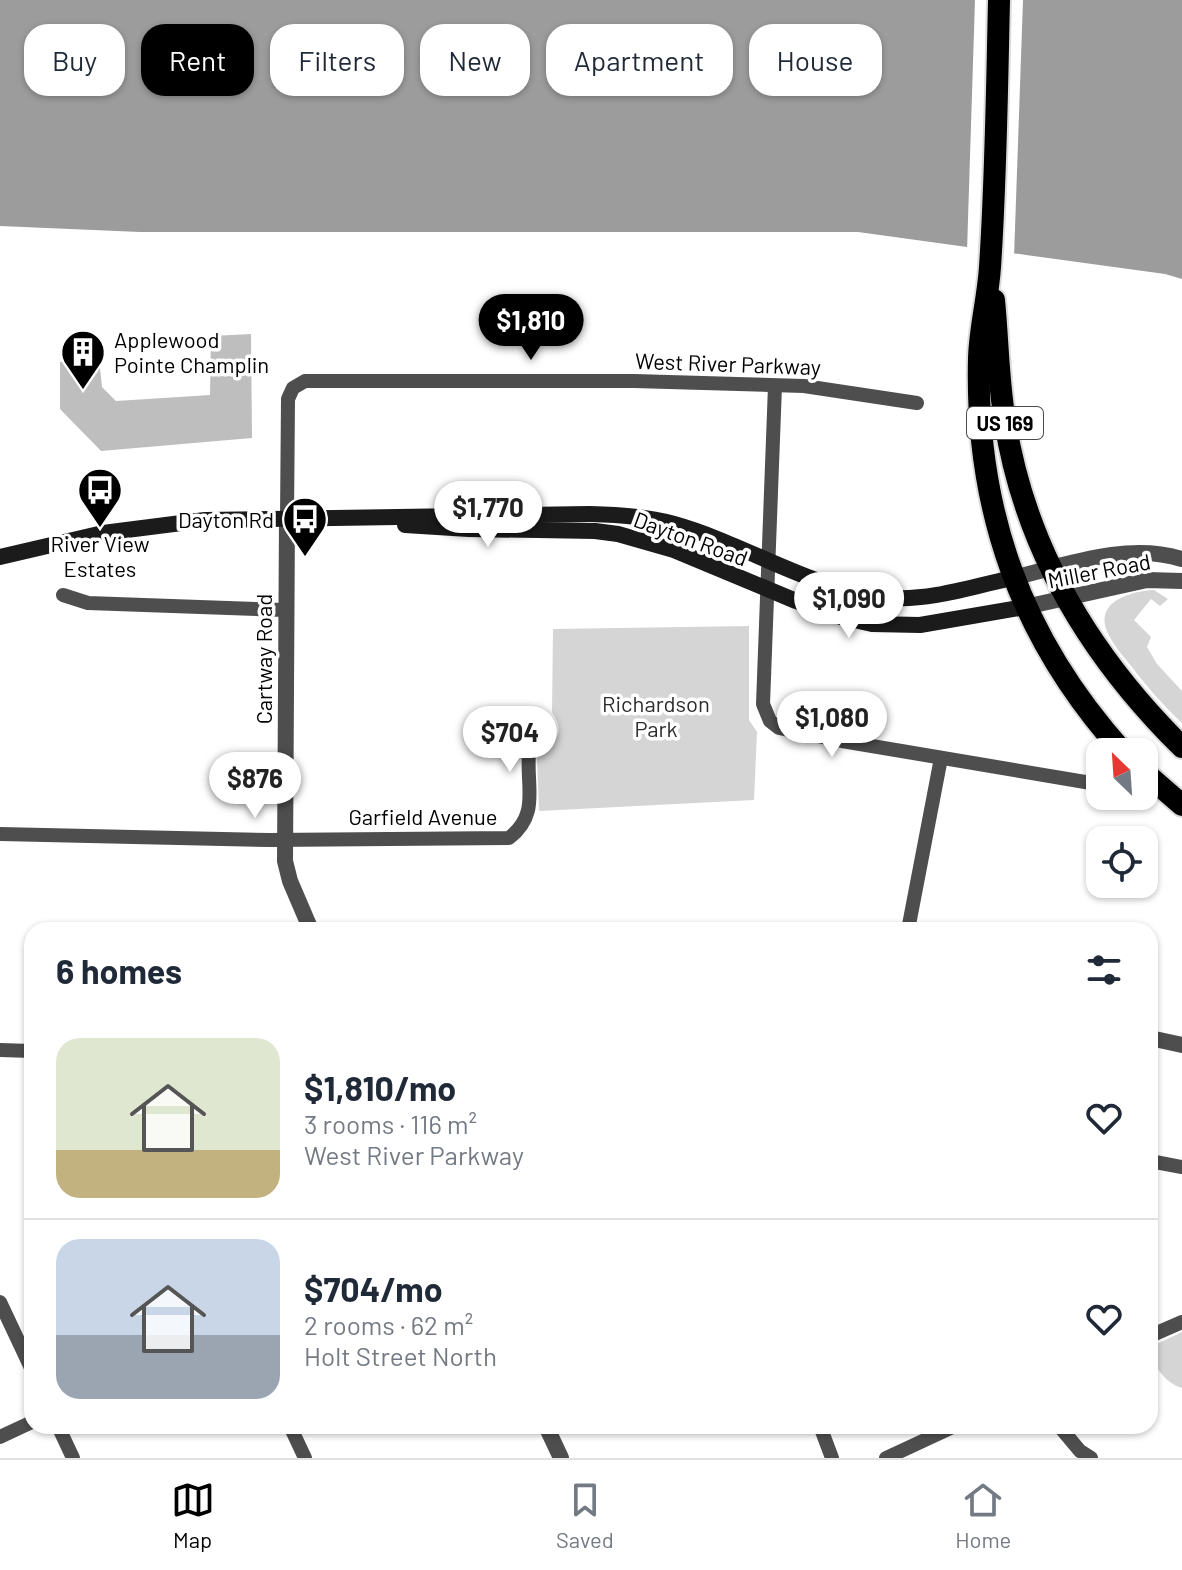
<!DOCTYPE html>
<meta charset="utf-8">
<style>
:root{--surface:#fff;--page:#f6f6f7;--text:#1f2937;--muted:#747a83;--line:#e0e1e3;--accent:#000}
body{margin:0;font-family:Barlow,sans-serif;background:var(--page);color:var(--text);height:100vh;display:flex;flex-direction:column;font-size:30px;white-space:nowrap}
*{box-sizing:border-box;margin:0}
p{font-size:26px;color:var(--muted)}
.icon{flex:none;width:44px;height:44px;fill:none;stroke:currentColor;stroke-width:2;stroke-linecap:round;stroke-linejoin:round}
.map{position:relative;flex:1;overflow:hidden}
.details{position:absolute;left:24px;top:922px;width:1134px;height:512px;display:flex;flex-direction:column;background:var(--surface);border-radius:24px;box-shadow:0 2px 6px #0004}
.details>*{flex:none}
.top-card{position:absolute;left:24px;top:24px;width:1134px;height:72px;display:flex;gap:16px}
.needle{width:52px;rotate:335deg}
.fabs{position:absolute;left:1086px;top:738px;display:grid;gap:16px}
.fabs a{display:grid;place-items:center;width:72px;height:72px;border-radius:16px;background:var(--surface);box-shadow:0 2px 6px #0004;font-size:40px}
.price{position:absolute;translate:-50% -68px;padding:0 18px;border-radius:28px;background:#fff;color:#222;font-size:26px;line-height:52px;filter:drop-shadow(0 2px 4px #0008)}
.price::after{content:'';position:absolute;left:50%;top:48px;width:24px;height:18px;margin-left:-12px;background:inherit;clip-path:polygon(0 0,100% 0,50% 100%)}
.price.on{background:var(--accent);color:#fff}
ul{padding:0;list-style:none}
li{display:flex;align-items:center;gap:24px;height:200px;padding:0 32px}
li+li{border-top:2px solid var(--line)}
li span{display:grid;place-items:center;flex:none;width:224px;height:160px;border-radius:24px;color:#555}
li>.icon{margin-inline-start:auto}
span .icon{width:96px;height:96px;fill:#fffc;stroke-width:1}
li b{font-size:34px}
h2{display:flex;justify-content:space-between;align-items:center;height:96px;padding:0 32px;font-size:34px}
.tag{padding:0 28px;border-radius:24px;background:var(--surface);box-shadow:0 2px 6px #0004;font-size:28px;line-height:72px}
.tag.on{background:var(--accent);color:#fff}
.tab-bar{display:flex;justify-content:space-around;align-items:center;height:112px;border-top:2px solid var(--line);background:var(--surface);font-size:22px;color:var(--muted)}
.tab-bar a{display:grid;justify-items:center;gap:4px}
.tab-bar .on{color:var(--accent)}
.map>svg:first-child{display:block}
.green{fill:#d5d5d5}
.water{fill:#9c9c9c}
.pier{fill:#fff}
.building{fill:#bebebe}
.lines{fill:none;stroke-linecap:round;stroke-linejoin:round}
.trunk-casing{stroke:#dbdbdb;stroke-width:26}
.minor{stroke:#4e4e4e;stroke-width:14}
.tertiary{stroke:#4e4e4e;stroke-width:16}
.secondary{stroke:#1b1b1b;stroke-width:16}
.trunk{stroke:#000;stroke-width:22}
.labels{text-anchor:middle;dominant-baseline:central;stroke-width:7;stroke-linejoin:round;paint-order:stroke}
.shield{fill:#fff;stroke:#4c4c4c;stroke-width:2}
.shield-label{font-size:20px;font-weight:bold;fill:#000}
.poi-label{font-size:22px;fill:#000;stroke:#fff;text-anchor:start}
.street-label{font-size:22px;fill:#000;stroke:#fff}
.park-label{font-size:22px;fill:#2c2c2c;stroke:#fff}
</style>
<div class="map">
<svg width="1182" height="1458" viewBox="0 0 1182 1458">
<rect width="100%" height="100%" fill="#fff"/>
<g class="green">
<path d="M1154,590L1168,599L1160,606L1151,599L1134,620L1151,637L1147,647L1157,664L1182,691V723C1164,706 1147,687 1132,667C1123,656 1112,644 1107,631C1095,601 1132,591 1154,590Z"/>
<path d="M749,626V720L757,732L754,800L539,811L537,758C550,740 569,738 552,712L553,629Z"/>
<path d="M1182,1332V1388C1166,1384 1150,1363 1150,1347Z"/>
</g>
<path class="water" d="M0,0H1182V279L1165,274L858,232H140L0,226Z"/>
<path class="pier" d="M975,0H1023L1014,257L967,251Z"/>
<path class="building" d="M251,334L252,438L101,451L60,409V362L99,359L102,387L116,401L210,395L211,336Z"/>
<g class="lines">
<g class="trunk-casing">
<g id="trunk">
<path d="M999,0C997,89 996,178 990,267C988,298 980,327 979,358C975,510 1021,639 1123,752"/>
<path d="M994,300C998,340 998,381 1005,421C1025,549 1091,657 1182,747"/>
<path d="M1144,772L1182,805"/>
</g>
</g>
<g class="minor">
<path d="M775,386L763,704L770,721L779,728L842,741L1091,783"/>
<path d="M287,518L288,399L293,388L305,381H634L804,386L917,403"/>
<path d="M63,595L88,603L285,610"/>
<path d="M0,834L270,840L509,838C540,814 526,787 529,753C530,745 535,736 538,728"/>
<path d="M908,930L941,758"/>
<path d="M0,1050L32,1051"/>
<path d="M1150,1161L1182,1167"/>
<path d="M0,1302L32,1370"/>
<path d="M1150,1336L1182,1322"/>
<path d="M58,1426L73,1458"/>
<path d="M290,1426L305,1458"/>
<path d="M820,1426L832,1458"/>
<path d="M1059,1426L1080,1451L1091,1458"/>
<path d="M0,1437L32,1422"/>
<path d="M886,1458L955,1426"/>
</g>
<g class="tertiary">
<path d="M287,518L285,861L290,881L311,930"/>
<path d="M1013,578C1066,565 1128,542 1182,559"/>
<path d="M1025,607L1147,580L1182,581"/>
<path d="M1150,1038L1182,1045"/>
<path d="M546,1426L561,1458"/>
</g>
<g class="secondary">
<path d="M405,525L469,529L595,531L618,534L674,550L796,601L841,617L872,624L920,625L1025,607"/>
<path d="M0,557L103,533L205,520L589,514C617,515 647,516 674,524C749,545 814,592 893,598C934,600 973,586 1013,578"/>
</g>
<use href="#trunk" class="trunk"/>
</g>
<defs>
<g id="building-pin" transform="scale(2.3)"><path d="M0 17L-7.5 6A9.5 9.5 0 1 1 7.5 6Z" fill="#000" stroke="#fff"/><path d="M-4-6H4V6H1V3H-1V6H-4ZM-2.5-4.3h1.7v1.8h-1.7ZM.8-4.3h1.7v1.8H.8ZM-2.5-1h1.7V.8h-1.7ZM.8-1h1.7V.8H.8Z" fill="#fff"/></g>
<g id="bus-pin" transform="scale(2.3)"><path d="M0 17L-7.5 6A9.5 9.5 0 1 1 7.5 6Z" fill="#000" stroke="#fff"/><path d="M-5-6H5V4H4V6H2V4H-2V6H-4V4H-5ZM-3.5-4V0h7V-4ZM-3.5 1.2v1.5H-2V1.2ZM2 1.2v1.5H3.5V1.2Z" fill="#fff"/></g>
</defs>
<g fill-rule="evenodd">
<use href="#building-pin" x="83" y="352"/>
<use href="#bus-pin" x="100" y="490"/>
<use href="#bus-pin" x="305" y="519"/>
</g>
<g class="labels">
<rect class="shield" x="967" y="407" width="76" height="32" rx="6"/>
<g class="shield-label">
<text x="1005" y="423">US 169</text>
</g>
<g class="poi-label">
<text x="114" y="339">Applewood<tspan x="114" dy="25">Pointe Champlin</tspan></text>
<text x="274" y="519" text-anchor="end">Dayton Rd</text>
<text x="100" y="543" text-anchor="middle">River View<tspan x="100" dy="25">Estates</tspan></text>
</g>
<g class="street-label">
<text transform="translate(728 363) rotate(2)">West River Parkway</text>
<text transform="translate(691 538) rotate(20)">Dayton Road</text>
<text transform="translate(1099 570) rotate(-11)">Miller Road</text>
<text transform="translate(263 659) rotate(-90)">Cartway Road</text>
<text x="423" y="816">Garfield Avenue</text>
</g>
<g class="park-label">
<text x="656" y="703">Richardson<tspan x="656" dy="25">Park</tspan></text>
</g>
</g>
</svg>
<div class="fabs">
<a><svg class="needle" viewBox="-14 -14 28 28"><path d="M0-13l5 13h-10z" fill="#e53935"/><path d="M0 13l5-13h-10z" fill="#747a83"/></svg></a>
<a><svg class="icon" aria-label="locate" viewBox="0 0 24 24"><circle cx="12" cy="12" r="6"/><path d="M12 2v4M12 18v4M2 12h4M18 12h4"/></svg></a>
</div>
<b class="price on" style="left:531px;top:362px">$1,810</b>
<b class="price" style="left:488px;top:549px">$1,770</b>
<b class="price" style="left:849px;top:640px">$1,090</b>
<b class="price" style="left:832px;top:759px">$1,080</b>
<b class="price" style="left:510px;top:774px">$704</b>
<b class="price" style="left:255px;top:820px">$876</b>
<div class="top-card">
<a class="tag">Buy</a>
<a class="tag on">Rent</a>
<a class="tag">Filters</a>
<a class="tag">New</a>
<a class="tag">Apartment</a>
<a class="tag">House</a>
</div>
<section class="details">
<h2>6 homes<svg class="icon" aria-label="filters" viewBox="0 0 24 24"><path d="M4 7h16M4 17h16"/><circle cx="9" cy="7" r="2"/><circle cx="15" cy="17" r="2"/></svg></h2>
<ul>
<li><span style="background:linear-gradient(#dfe7d0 70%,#c2b280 0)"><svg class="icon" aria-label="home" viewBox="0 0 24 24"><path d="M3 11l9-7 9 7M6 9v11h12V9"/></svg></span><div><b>$1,810/mo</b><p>3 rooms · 116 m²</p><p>West River Parkway</p></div><svg class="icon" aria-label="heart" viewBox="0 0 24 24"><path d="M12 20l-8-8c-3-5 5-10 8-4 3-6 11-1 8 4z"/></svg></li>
<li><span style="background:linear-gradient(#c9d6e8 60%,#9aa5b1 0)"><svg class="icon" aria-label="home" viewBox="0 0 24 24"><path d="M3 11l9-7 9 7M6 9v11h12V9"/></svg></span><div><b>$704/mo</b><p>2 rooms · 62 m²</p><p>Holt Street North</p></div><svg class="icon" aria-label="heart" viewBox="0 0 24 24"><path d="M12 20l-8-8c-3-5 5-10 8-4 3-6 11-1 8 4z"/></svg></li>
</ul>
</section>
</div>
<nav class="tab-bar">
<a class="on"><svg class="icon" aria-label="map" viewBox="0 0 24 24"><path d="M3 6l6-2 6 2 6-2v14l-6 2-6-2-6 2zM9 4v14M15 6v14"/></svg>Map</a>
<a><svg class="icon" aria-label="saved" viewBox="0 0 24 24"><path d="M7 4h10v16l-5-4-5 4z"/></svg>Saved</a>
<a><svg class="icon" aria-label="home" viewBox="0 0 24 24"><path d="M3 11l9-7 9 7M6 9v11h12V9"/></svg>Home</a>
</nav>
